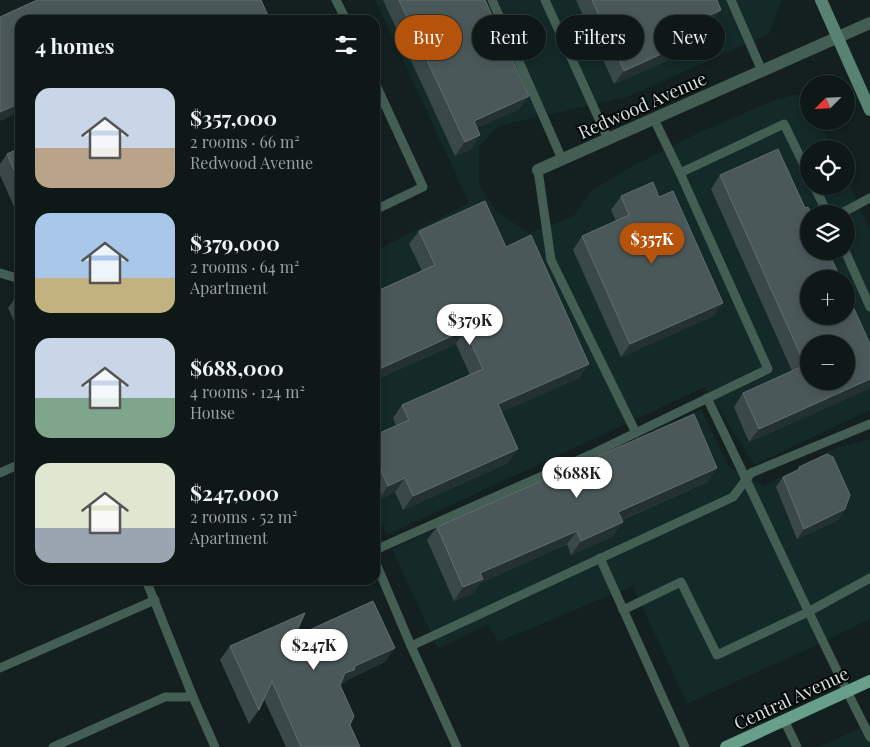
<!DOCTYPE html>
<meta charset="utf-8">
<style>
:root{--surface:#0e1817;--page:#1c2524;--text:#f1f3f6;--muted:#9ba0a1;--line:#2e3736;--accent:#b45309}
body{margin:0;font-family:"Playfair Display",serif;background:var(--page);color:var(--text);height:100vh;display:flex;flex-direction:column;font-size:19px;white-space:nowrap}
*{box-sizing:border-box;margin:0}
p{font-size:16px;color:var(--muted)}
.icon{flex:none;width:28px;height:28px;fill:none;stroke:currentColor;stroke-width:2;stroke-linecap:round;stroke-linejoin:round}
.map{position:relative;flex:1;overflow:hidden}
.drawer{position:absolute;left:15px;top:15px;width:365px;height:570px;display:flex;flex-direction:column;background:var(--surface);border-radius:15px;box-shadow:0 2px 8px #0003,0 0 0 1px var(--line)}
.drawer>*{flex:none}
.guide{position:absolute;left:395px;top:15px;width:400px;height:45px;display:flex;gap:10px}
.needle{width:32px;rotate:246deg}
.tools{position:absolute;left:800px;top:75px;display:grid;gap:10px}
.tools a{display:grid;place-items:center;width:55px;height:55px;border-radius:50%;background:var(--surface);box-shadow:0 2px 8px #0003,0 0 0 1px var(--line);font-size:25px}
.price{position:absolute;translate:-50% -42px;padding:0 11px;border-radius:18px;background:#fff;color:#222;font-size:16px;line-height:32px;filter:drop-shadow(0 1px 2px #0008)}
.price::after{content:'';position:absolute;left:50%;top:30px;width:15px;height:11px;margin-left:-8px;background:inherit;clip-path:polygon(0 0,100% 0,50% 100%)}
.price.selected{background:var(--accent);color:#fff}
ul{padding:0;list-style:none}
li{display:flex;align-items:center;gap:15px;height:125px;padding:0 20px}
li span{display:grid;place-items:center;flex:none;width:140px;height:100px;border-radius:15px;color:#555}
li>.icon{margin-inline-start:auto}
span .icon{width:60px;height:60px;fill:#fffc;stroke-width:1}
li b{font-size:21px}
h2{display:flex;justify-content:space-between;align-items:center;height:60px;padding:0 20px;font-size:21px}
.chip{padding:0 18px;border-radius:22px;background:var(--surface);box-shadow:0 2px 8px #0003,0 0 0 1px var(--line);font-size:18px;line-height:45px}
.chip.selected{background:var(--accent);color:#fff}
.map>svg:first-child{display:block}
.built{fill:#132a28;fill-rule:evenodd}
.lines{fill:none;stroke-linecap:round;stroke-linejoin:round}
.lane{stroke:#445e54;stroke-width:9}
.street{stroke:#445e54;stroke-width:12}
.secondary{stroke:#588373;stroke-width:12}
.primary{stroke:#679f8b;stroke-width:12}
.wall{fill:#3b484a}
.shaded-wall{fill:#243132}
.building{fill:#4b585a;stroke:#616d6e;fill-rule:evenodd}
.labels{text-anchor:middle;dominant-baseline:central;stroke-width:4;stroke-linejoin:round;paint-order:stroke}
.street-label{font-size:18px;fill:#d5dedd;stroke:#040908}
</style>
<div class="map">
<svg width="870" height="747" viewBox="0 0 870 747">
<rect width="100%" height="100%" fill="#13201f"/>
<g class="built">
<path d="M375,0H780L781,2L769,34L627,97L498,126L479,147V184L496,211L529,233L573,217L591,191L629,168L696,134L777,99L806,93L809,99V121H819L832,149H809V186H846V178L870,229V410L754,465L705,387L387,535L375,509V251L469,203ZM809,214H846V251H809ZM809,279H846V316H809ZM809,344H846V381H809Z"/>
<path d="M701,409L729,467L764,486L838,447L870,439V619L806,650L687,704L633,586L498,642L488,624L438,649L392,549Z"/>
<path d="M870,724V747H818Z"/>
</g>
<g class="lines">
<g class="lane">
<path d="M336,0L346,20"/>
<path d="M492,0L562,159"/>
<path d="M545,0L608,139"/>
<path d="M731,0L762,71"/>
<path d="M375,83L423,187L375,210"/>
<path d="M654,119L680,173"/>
<path d="M538,170L551,260L636,433"/>
<path d="M814,186L828,214"/>
<path d="M840,214L870,198"/>
<path d="M845,251L870,307"/>
<path d="M0,273L20,279"/>
<path d="M707,398C762,511 813,625 870,737"/>
<path d="M0,473L20,464"/>
<path d="M375,550L594,453L768,369L680,173L784,124L809,175"/>
<path d="M600,558L685,747"/>
<path d="M375,561L411,646"/>
<path d="M146,580L193,697"/>
<path d="M623,610L681,582L717,655L808,612L870,578"/>
<path d="M0,668L155,600"/>
<path d="M784,720L797,747"/>
<path d="M53,747L165,697H193L215,747"/>
<path d="M457,747L411,646L733,497L751,473L870,424"/>
</g>
<path class="street" d="M538,170L870,23"/>
<path class="secondary" d="M821,0L870,110"/>
<path class="primary" d="M726,747L870,681"/>
</g>
<g class="wall">
<path d="M383,0H485L529,96L519,109L477,128L480,135L471,149L455,156Z"/>
<path d="M576,0H717L711,24L714,30L704,44L614,84Z"/>
<path d="M20,148V220L0,175V164L7,154Z"/>
<path d="M720,175L805,208L870,344V388L749,442L734,407L743,393L792,371L711,189Z"/>
<path d="M621,196L713,316L621,357L573,250L582,236L616,221L611,210Z"/>
<path d="M419,231L506,247L589,364L579,378L501,412L508,463L403,510L395,492L378,500L375,493V435L396,426L393,418L402,405L470,375L456,344L375,380V292L422,271L409,244Z"/>
<path d="M20,293V334L8,308L18,294Z"/>
<path d="M799,467L845,509L838,520L797,539L776,487L783,477L797,470Z"/>
<path d="M708,482L622,520L613,536L571,555L567,544L480,583L473,593L454,601L427,540L437,527Z"/>
<path d="M294,637L385,662L347,680L344,683L340,685L350,725L360,747H286L264,699L259,710L249,724L220,660L230,646Z"/>
</g>
<g class="shaded-wall">
<path d="M721,10L712,23L698,30L708,16Z"/>
<path d="M714,30L704,44L614,84L624,71Z"/>
<path d="M529,96L519,109L464,134L474,121Z"/>
<path d="M20,103V112L0,121V112Z"/>
<path d="M480,135L471,149L455,156L465,142Z"/>
<path d="M723,303L713,316L621,357L630,344Z"/>
<path d="M465,330L456,344L375,380V371Z"/>
<path d="M589,364L579,378L488,418L498,404Z"/>
<path d="M870,379V388L749,442L759,429Z"/>
<path d="M518,449L508,463L403,510L413,496Z"/>
<path d="M717,468L708,482L609,525L618,512Z"/>
<path d="M405,478L395,492L378,500L388,486Z"/>
<path d="M845,509L838,520L797,539L804,529Z"/>
<path d="M623,522L613,536L571,555L581,541Z"/>
<path d="M577,531L567,544L480,583L473,593L454,601L463,587L480,573Z"/>
<path d="M395,648L385,662L347,680L344,683L336,687L345,673L355,666Z"/>
</g>
<g class="building">
<path d="M37,0H261L270,20H20V103L0,112V17Z"/>
<path d="M399,0H485L529,96L474,121L480,135L465,142Z"/>
<path d="M592,0H717L721,10L708,16L714,30L624,71Z"/>
<path d="M20,148V184L7,154Z"/>
<path d="M778,149L805,208L808,207L812,214H809V251H828L841,279H809V316H846V291L870,344V379L759,429L743,393L805,365L720,175ZM809,344H846V381H809Z"/>
<path d="M653,182L659,197L673,191L723,303L630,344L582,236L629,215L621,196Z"/>
<path d="M485,201L506,247L531,235L589,364L498,404L518,449L413,496L405,478L388,486L375,457V435L409,420L402,405L483,369L465,330L375,371V292L435,265L419,231Z"/>
<path d="M694,414L717,468L618,512L623,522L581,541L577,531L480,573L483,579L463,587L437,527Z"/>
<path d="M827,454L833,457L850,495L845,509L804,529L783,477L800,469L799,467Z"/>
<path d="M373,601L395,648L355,666L354,670L345,673L340,685L354,716L350,725L360,747H301L272,681L259,710L230,646L305,613L294,637Z"/>
</g>
<g class="labels">
<g class="street-label">
<text transform="translate(642 105) rotate(-24)">Redwood Avenue</text>
<text transform="translate(791 698) rotate(-25)">Central Avenue</text>
</g>
</g>
</svg>
<div class="tools">
<a><svg class="needle" viewBox="-14 -14 28 28"><path d="M0-13l5 13h-10z" fill="#e53935"/><path d="M0 13l5-13h-10z" fill="#9ba0a1"/></svg></a>
<a><svg class="icon" aria-label="locate" viewBox="0 0 24 24"><circle cx="12" cy="12" r="6"/><path d="M12 2v4M12 18v4M2 12h4M18 12h4"/></svg></a>
<a><svg class="icon" aria-label="layers" viewBox="0 0 24 24"><path d="M12 4l9 5-9 5-9-5zM3 14l9 5 9-5"/></svg></a>
<a>+</a>
<a>−</a>
</div>
<b class="price selected" style="left:652px;top:265px">$357K</b>
<b class="price" style="left:470px;top:346px">$379K</b>
<b class="price" style="left:577px;top:499px">$688K</b>
<b class="price" style="left:314px;top:671px">$247K</b>
<div class="guide">
<a class="chip selected">Buy</a>
<a class="chip">Rent</a>
<a class="chip">Filters</a>
<a class="chip">New</a>
</div>
<section class="drawer">
<h2>4 homes<svg class="icon" aria-label="filters" viewBox="0 0 24 24"><path d="M4 7h16M4 17h16"/><circle cx="9" cy="7" r="2"/><circle cx="15" cy="17" r="2"/></svg></h2>
<ul>
<li><span style="background:linear-gradient(#c9d6e8 60%,#b9a48a 0)"><svg class="icon" aria-label="home" viewBox="0 0 24 24"><path d="M3 11l9-7 9 7M6 9v11h12V9"/></svg></span><div><b>$357,000</b><p>2 rooms · 66 m²</p><p>Redwood Avenue</p></div></li>
<li><span style="background:linear-gradient(#a9c7e8 65%,#c2b280 0)"><svg class="icon" aria-label="home" viewBox="0 0 24 24"><path d="M3 11l9-7 9 7M6 9v11h12V9"/></svg></span><div><b>$379,000</b><p>2 rooms · 64 m²</p><p>Apartment</p></div></li>
<li><span style="background:linear-gradient(#c9d6e8 60%,#7fa58c 0)"><svg class="icon" aria-label="home" viewBox="0 0 24 24"><path d="M3 11l9-7 9 7M6 9v11h12V9"/></svg></span><div><b>$688,000</b><p>4 rooms · 124 m²</p><p>House</p></div></li>
<li><span style="background:linear-gradient(#dfe7d0 65%,#9aa5b1 0)"><svg class="icon" aria-label="home" viewBox="0 0 24 24"><path d="M3 11l9-7 9 7M6 9v11h12V9"/></svg></span><div><b>$247,000</b><p>2 rooms · 52 m²</p><p>Apartment</p></div></li>
</ul>
</section>
</div>
